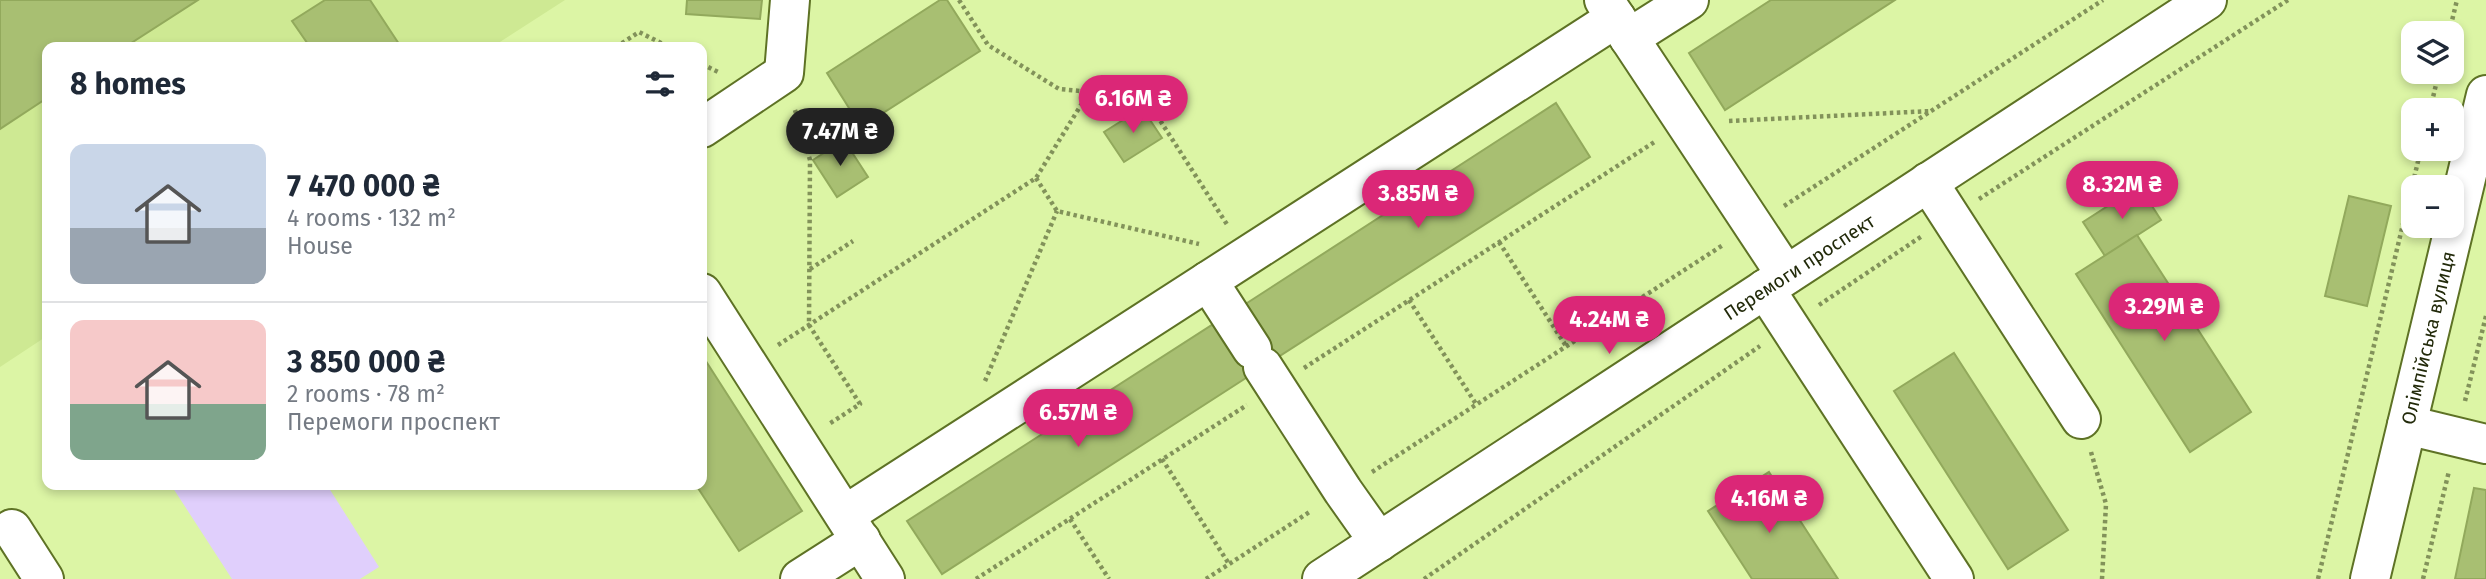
<!DOCTYPE html>
<meta charset="utf-8">
<style>
:root{--surface:#fff;--page:#f2f2f3;--text:#1f2937;--muted:#747a83;--line:#e0e1e3;--accent:#db2777}
body{margin:0;font-family:"Fira Sans",sans-serif;background:var(--page);color:var(--text);height:100vh;display:flex;flex-direction:column;font-size:26px;white-space:nowrap}
*{box-sizing:border-box;margin:0}
p{font-size:23px;color:var(--muted)}
.icon{flex:none;width:38px;height:38px;fill:none;stroke:currentColor;stroke-width:2;stroke-linecap:round;stroke-linejoin:round}
.map{position:relative;flex:1;overflow:hidden}
.drawer{position:absolute;left:42px;top:42px;width:665px;height:448px;display:flex;flex-direction:column;background:var(--surface);border-radius:14px;box-shadow:0 4px 10px #0003}
.drawer>*{flex:none}
.fabs{position:absolute;left:2401px;top:21px;display:grid;gap:14px}
.fabs a{display:grid;place-items:center;width:63px;height:63px;border-radius:14px;background:var(--surface);box-shadow:0 4px 10px #0003;font-size:35px}
.price{position:absolute;translate:-50% -60px;padding:0 16px;border-radius:24px;background:var(--accent);color:#fff;font-size:23px;line-height:46px;filter:drop-shadow(0 2px 4px #0008)}
.price::after{content:'';position:absolute;left:50%;top:42px;width:21px;height:16px;margin-left:-10px;background:inherit;clip-path:polygon(0 0,100% 0,50% 100%)}
.price.selected{background:#222;color:#fff}
ul{padding:0;list-style:none}
li{display:flex;align-items:center;gap:21px;height:175px;padding:0 28px}
li+li{border-top:2px solid var(--line)}
li span{display:grid;place-items:center;flex:none;width:196px;height:140px;border-radius:14px;color:#555}
li>.icon{margin-inline-start:auto}
span .icon{width:84px;height:84px;fill:#fffc;stroke-width:1}
li b{font-size:30px}
h2{display:flex;justify-content:space-between;align-items:center;height:84px;padding:0 28px;font-size:30px}
.map>svg:first-child{display:block}
.built{fill:#cee993}
.green{fill:#e0cffc}
.building{fill:#a8bf72;stroke:#92a95c;stroke-width:2}
.lines{fill:none;stroke-linecap:round;stroke-linejoin:round}
.minor-casing{stroke:#5e7225;stroke-width:42}
.major-casing{stroke:#5e7225;stroke-width:42}
.path{stroke:#82925a;stroke-width:4.5;stroke-dasharray:3.5 3.5;stroke-linecap:butt}
.minor{stroke:#fff;stroke-width:38}
.major{stroke:#fff;stroke-width:38}
.labels{text-anchor:middle;dominant-baseline:central;stroke-width:5;stroke-linejoin:round;paint-order:stroke}
.street-label{font-size:19px;fill:#222a0a;stroke:#dcf5a5}
</style>
<div class="map">
<svg width="2486" height="579" viewBox="0 0 2486 579">
<rect width="100%" height="100%" fill="#dcf5a5"/>
<path class="built" d="M0,0H565L492,47H47V336L0,367Z"/>
<path class="green" d="M171,485H327L379,567L360,579H232Z"/>
<g class="building">
<path d="M0,0H198L125,47H47V98L0,129Z"/>
<path d="M325,0H370L401,47H310L292,21Z"/>
<path d="M687,0H762L760,19L686,14Z"/>
<path d="M940,0H947L980,51L861,127L827,73Z"/>
<path d="M1771,0H1895L1725,110L1689,53Z"/>
<path d="M1556,103L1590,157L1278,357L1244,305Z"/>
<path d="M1142,108L1162,138L1124,162L1104,132Z"/>
<path d="M844,140L868,177L837,197L813,160Z"/>
<path d="M2139,186L2161,220L2105,256L2083,222Z"/>
<path d="M2349,196L2391,206L2367,306L2325,296Z"/>
<path d="M2137,235L2251,412L2190,452L2076,274Z"/>
<path d="M1215,323L1249,376L942,574L907,521Z"/>
<path d="M1954,353L2068,530L2008,569L1894,391Z"/>
<path d="M702,355L802,511L739,551L696,485H702Z"/>
<path d="M1769,472L1797,516L1838,579H1752L1708,511Z"/>
<path d="M2474,488L2486,490V579H2455Z"/>
</g>
<g class="lines">
<g class="minor-casing">
<g id="minor">
<path d="M1604,0L1786,275"/>
<path d="M1629,38L1689,0"/>
<path d="M702,128L784,73L790,0"/>
<path d="M1928,182L2081,419"/>
<path d="M1208,281L1252,349"/>
<path d="M1765,289L1954,579"/>
<path d="M702,293L885,579"/>
<path d="M1263,367L1343,491L1379,542"/>
<path d="M2407,425L2486,444"/>
<path d="M845,515L1616,18"/>
<path d="M12,529L44,579"/>
<path d="M800,579L861,540"/>
<path id="s1" d="M1322,579L2207,0"/>
</g>
</g>
<g class="major-casing">
<g id="major">
<path id="s2" d="M2370,579L2486,95"/>
</g>
</g>
<g class="path">
<path d="M959,0L988,45L1059,89L1145,97L1228,226"/>
<path d="M2449,33L2457,0"/>
<path d="M616,47L639,32L669,47"/>
<path d="M702,64L718,72"/>
<path d="M795,110L810,160L809,325L860,404L829,424"/>
<path d="M2430,110L2439,72"/>
<path d="M1729,121L1931,111"/>
<path d="M1036,178L1057,211L1199,244"/>
<path d="M1979,199L2288,0"/>
<path d="M1784,206L2103,0"/>
<path d="M1499,242L1566,346"/>
<path d="M810,269L853,241"/>
<path d="M1409,300L1476,404"/>
<path d="M1819,305L1922,236"/>
<path d="M778,345L1036,178L1089,92"/>
<path d="M1304,368L1656,141"/>
<path d="M985,381L1057,211"/>
<path d="M2465,401L2486,316"/>
<path d="M2091,452L2106,504L2102,579"/>
<path d="M1162,459L1229,564"/>
<path d="M1372,472L1723,245"/>
<path d="M1070,519L1109,579"/>
<path d="M976,579L1247,405"/>
<path d="M1206,579L1311,511"/>
<path d="M1424,579L1760,346"/>
<path d="M2318,579L2421,149"/>
<path d="M2423,579L2449,471"/>
</g>
<use href="#minor" class="minor"/>
<use href="#major" class="major"/>
</g>
<g class="labels">
<g class="street-label">
<text stroke="none"><textPath href="#s1" startOffset="570">Перемоги проспект</textPath></text>
<text stroke="none"><textPath href="#s2" startOffset="248">Олімпійська вулиця</textPath></text>
</g>
</g>
</svg>
<div class="fabs">
<a><svg class="icon" aria-label="layers" viewBox="0 0 24 24"><path d="M12 4l9 5-9 5-9-5zM3 14l9 5 9-5"/></svg></a>
<a>+</a>
<a>−</a>
</div>
<b class="price" style="left:1133px;top:135px">6.16M ₴</b>
<b class="price selected" style="left:840px;top:168px">7.47M ₴</b>
<b class="price" style="left:2122px;top:221px">8.32M ₴</b>
<b class="price" style="left:1418px;top:230px">3.85M ₴</b>
<b class="price" style="left:2164px;top:343px">3.29M ₴</b>
<b class="price" style="left:1609px;top:356px">4.24M ₴</b>
<b class="price" style="left:1078px;top:449px">6.57M ₴</b>
<b class="price" style="left:1769px;top:535px">4.16M ₴</b>
<section class="drawer">
<h2>8 homes<svg class="icon" aria-label="filters" viewBox="0 0 24 24"><path d="M4 7h16M4 17h16"/><circle cx="9" cy="7" r="2"/><circle cx="15" cy="17" r="2"/></svg></h2>
<ul>
<li><span style="background:linear-gradient(#c9d6e8 60%,#9aa5b1 0)"><svg class="icon" aria-label="home" viewBox="0 0 24 24"><path d="M3 11l9-7 9 7M6 9v11h12V9"/></svg></span><div><b>7 470 000 ₴</b><p>4 rooms · 132 m²</p><p>House</p></div></li>
<li><span style="background:linear-gradient(#f6c9c9 60%,#7fa58c 0)"><svg class="icon" aria-label="home" viewBox="0 0 24 24"><path d="M3 11l9-7 9 7M6 9v11h12V9"/></svg></span><div><b>3 850 000 ₴</b><p>2 rooms · 78 m²</p><p>Перемоги проспект</p></div></li>
</ul>
</section>
</div>
